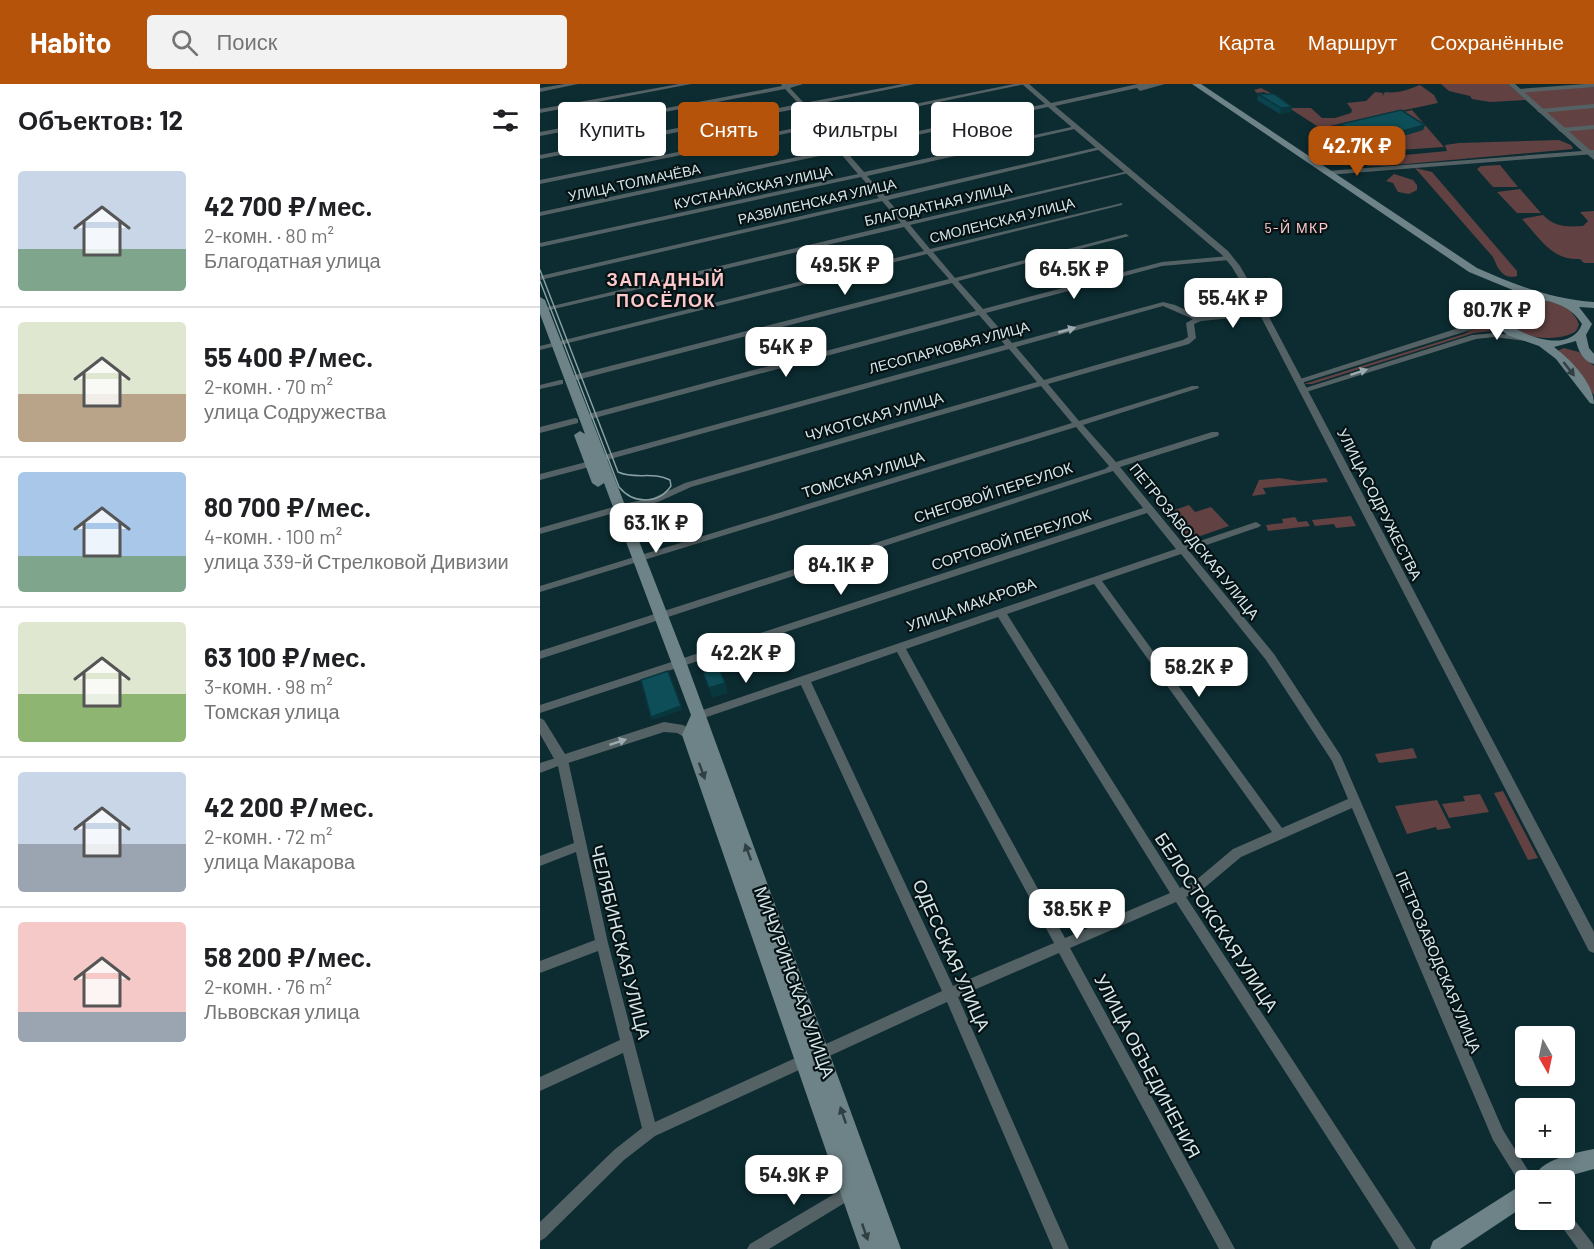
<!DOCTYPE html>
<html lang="ru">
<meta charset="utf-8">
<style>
:root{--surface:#fff;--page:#f2f2f2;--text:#202124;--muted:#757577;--line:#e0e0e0;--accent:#b45309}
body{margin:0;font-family:Barlow,sans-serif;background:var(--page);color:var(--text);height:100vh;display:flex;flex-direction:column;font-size:22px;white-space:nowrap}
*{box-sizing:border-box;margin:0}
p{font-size:20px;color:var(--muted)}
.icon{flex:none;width:33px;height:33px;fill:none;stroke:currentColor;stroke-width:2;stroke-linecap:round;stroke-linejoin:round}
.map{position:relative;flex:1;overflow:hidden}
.sheet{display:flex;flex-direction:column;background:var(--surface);width:540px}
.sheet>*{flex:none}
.banner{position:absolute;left:18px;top:18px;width:570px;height:54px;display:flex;gap:12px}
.needle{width:39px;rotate:171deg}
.controls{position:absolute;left:975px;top:942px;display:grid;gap:12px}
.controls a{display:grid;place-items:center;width:60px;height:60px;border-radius:6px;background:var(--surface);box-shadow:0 3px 9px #0003;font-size:30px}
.price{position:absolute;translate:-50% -51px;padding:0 14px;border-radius:12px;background:#fff;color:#222;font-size:20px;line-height:39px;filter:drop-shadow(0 2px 3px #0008)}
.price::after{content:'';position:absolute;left:50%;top:36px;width:18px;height:14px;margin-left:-9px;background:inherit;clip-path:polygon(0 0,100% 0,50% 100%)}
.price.current{background:var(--accent);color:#fff}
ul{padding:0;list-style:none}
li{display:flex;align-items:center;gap:18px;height:150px;padding:0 18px}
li+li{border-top:2px solid var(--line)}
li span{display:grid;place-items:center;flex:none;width:168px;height:120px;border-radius:6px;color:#555}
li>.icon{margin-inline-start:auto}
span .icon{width:72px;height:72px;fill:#fffc;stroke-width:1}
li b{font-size:26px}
h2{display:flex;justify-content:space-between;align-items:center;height:72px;padding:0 18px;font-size:26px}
.chip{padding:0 21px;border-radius:6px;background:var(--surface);box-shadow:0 3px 9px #0003;font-size:21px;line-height:54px}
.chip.current{background:var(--accent);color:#fff}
header{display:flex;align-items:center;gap:36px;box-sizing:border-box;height:84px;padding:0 30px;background:var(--accent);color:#fff}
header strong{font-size:28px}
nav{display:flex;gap:33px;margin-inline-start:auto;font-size:21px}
.search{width:420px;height:54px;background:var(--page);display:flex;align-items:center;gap:15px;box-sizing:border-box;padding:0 21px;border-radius:6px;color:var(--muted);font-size:22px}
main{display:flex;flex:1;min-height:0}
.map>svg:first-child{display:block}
.green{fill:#614142}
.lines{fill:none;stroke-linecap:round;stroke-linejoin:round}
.minor{fill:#556265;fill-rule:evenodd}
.tertiary{fill:#556265;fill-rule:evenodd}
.secondary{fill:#6e8387;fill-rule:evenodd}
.tram{stroke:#889fa3;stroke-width:1.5}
.wall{fill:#0b434c}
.shaded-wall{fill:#09373e}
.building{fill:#0d4e58;stroke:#09373e;stroke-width:1.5}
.oneway{fill:#9cabaf}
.oneway2{fill:#303f42}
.labels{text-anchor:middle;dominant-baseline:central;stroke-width:4.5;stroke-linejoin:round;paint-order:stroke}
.far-street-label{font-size:14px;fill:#d6e7eb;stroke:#061214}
.far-neighbourhood-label{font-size:14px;letter-spacing:1.5px;fill:#fdc9cb;stroke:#061214}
.street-label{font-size:15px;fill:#d6e7eb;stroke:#061214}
.far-district-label{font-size:18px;font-weight:bold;letter-spacing:1.5px;fill:#fdc9cb;stroke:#061214}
.near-street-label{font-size:18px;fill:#d6e7eb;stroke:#061214}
</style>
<header>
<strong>Habito</strong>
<div class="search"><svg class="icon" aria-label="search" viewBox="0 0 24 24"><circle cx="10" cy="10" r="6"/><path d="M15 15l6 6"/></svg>Поиск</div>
<nav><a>Карта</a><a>Маршрут</a><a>Сохранённые</a></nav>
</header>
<main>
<section class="sheet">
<h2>Объектов: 12<svg class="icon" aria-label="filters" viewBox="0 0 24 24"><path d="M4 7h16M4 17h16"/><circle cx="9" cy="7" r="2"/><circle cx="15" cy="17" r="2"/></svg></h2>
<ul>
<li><span style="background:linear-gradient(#c9d6e8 65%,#7fa58c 0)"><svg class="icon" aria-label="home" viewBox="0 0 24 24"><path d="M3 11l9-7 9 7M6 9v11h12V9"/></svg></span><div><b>42 700 ₽/мес.</b><p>2-комн. · 80 m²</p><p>Благодатная улица</p></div></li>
<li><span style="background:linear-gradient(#dfe7d0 60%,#b9a48a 0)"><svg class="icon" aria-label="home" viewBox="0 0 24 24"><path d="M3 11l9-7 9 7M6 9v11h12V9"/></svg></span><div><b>55 400 ₽/мес.</b><p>2-комн. · 70 m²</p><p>улица Содружества</p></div></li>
<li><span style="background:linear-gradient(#a9c7e8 70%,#7fa58c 0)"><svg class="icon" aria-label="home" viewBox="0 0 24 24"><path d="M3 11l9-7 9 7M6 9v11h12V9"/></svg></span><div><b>80 700 ₽/мес.</b><p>4-комн. · 100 m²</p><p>улица 339-й Стрелковой Дивизии</p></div></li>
<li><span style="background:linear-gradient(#dfe7d0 60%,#8fb573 0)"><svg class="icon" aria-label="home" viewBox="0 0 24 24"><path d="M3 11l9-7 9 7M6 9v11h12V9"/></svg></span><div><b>63 100 ₽/мес.</b><p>3-комн. · 98 m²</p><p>Томская улица</p></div></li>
<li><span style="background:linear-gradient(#c9d6e8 60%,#9aa5b1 0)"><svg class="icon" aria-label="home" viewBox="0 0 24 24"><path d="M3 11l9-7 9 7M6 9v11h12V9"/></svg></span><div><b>42 200 ₽/мес.</b><p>2-комн. · 72 m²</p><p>улица Макарова</p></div></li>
<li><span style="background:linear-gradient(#f6c9c9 75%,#9aa5b1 0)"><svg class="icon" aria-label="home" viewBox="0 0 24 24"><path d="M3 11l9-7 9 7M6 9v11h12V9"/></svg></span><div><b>58 200 ₽/мес.</b><p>2-комн. · 76 m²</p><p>Львовская улица</p></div></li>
</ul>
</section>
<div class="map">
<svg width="1054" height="1165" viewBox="0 0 1054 1165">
<rect width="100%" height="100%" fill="#0c2c31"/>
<g class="green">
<path d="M901,0H968L986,16L950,18L932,15L930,12L909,7Z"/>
<path d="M880,1L894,11L898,19L780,44L724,8L717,9L714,6L721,4L738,13L749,24H771L782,34H795L811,29L812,26L807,19L826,17L835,8L843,9L842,13L845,8C858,10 870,5 880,1Z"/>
<path d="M1054,2V67L1050,68L982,8Z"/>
<path d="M872,26L904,63L816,69L783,47Z"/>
<path d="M1019,56L1031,61L1033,65L844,82H828L822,77L823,75L907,67L905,61L919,59Z"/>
<path d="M960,81L978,103H953L937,85L941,82Z"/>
<path d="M875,84L892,88L977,187V192C963,196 958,185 953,173Z"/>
<path d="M854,90L873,96L877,101V106L869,110L858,108L853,99L846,97Z"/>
<path d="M980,105L1001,129H977L957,108Z"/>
<path d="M1054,127V179H1044L1040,175C1012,177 999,153 982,135L1003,131C1015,143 1026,143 1043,142L1048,137L1040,128Z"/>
<path d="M989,215C1008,216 1033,220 1039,241L1036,247C1016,262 951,252 964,223L979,216Z"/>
<path d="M949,237L959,246L934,249L772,300H764L924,250Z"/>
<path d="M1024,264L1039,268L1054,282V311L1020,270L1019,266Z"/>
<path d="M739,394L759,397L786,394L788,398L723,404L726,410L712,412L719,396Z"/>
<path d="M649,421L655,428L671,423L689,442L649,456L626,429Z"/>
<path d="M811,432L816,442L796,444L794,440L775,442L772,436Z"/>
<path d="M755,433L758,438L767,437L770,442L728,447L726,441L743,439L742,435Z"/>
<path d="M873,664L877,674L839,679L835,670Z"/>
<path d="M963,707L998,774L988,776L954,709Z"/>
<path d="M940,710L949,728L909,734L902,720L925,717L923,712Z"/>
<path d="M897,716L911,744L897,746L896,743L867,750L855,722Z"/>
</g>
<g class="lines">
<g class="minor">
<path d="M25,0H38L0,8V4Z"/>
<path d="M139,0H151L0,29V25Z"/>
<path d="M241,0H263L250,4L264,19L363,0H375L267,22L281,39L474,0H485L284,42L324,88L536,42L539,44L327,92L345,112L559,63L562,65L348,116L367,138L588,87V89L370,141L390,165L582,119V121L393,168L415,194L586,150L589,152L418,197L443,225L622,178L689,172L693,174L689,176L622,182L446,229L472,259L623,218L635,221L661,233L723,227L727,229L723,231L661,237L654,240L656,254L649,260L508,300L539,337L652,302H658L659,304L543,341L576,378L672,348H678L679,350L678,352L580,383L645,462L713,439L716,438L721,441L719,443L649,467L734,570L801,672L963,1046L991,1091L993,1096H986V1103L981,1101L953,1056L812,724L701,773L663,805L646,813L876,1165H859L636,818L530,864L695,1165H679L519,869L418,913L529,1165H513L407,918L115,1052L84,1076L5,1154L0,1157V1138L74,1066L102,1044L83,969L0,1007V993L80,956L58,867L0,889V877L55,856L36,768L0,782V772L34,759L18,682L0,689V679L22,672L26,673L28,676L68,859L115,1038L402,907L261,601L158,636L154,635L153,632L154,629L636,465L607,429L0,629V621L603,424L573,387L0,575V567L565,385L569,382L536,343L0,508V502L532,339L501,302L151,403L118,418L88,425L0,450V444L87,419L113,414L145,399L497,298L469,265L63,377H57V373L465,261L439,231L47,336H41V332L436,227L412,199L33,297H30L26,295L27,293L409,195L387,170L0,266V262L384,167L364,143L1,228V224H4L361,139L342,117L0,196V192L339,114L321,93L0,163V159L318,90L278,43L0,100V96L275,40L261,24L0,75V71L259,20L245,5L0,52V48L242,2ZM623,222L653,235L646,239L648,253L643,256L504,296L476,263ZM641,470L726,576L792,677L808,715L742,744L562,497ZM554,500L732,748L693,765L655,797L640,804L467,530ZM458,533L630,809L525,854L366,565ZM357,568L514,859L413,902L271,598Z"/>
<path d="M1045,0H1054V3L979,9L976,7L979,5Z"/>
<path d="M1054,20V24L1000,29L997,27L1000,25Z"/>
<path d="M1054,41V45L1021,48L1018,46L1021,44Z"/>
<path d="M1047,68H1051L1054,70V76L1047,70Z"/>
<path d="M951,228L958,230L940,243L761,299H758L754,297L934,239Z"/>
<path d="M954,249L986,253L990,255L986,257L954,253L936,255L766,308H763L759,306L932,251Z"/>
<path d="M20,296H23V300L0,305V301Z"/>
<path d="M35,334L38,335V339L0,349V343Z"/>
<path d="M50,377L54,380L53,382L0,396V390Z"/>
<path d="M311,1100L316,1102L318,1107L316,1112L229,1165H207L210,1160Z"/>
<path d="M1024,1127L1029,1129L1053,1160L1054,1165H1038L1017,1136H1024Z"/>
</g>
<g class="tertiary">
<path d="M482,0H489L511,19L598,0H625L600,7L597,4L515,22L688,167L700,182L727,229L1054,848V869L1049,867L719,229L692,183L682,171L508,23L0,132V128L505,20Z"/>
<path d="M968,0H975L1050,66H1054V70L787,91L783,89L787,87L1042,67Z"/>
<path d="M0,634L4,636L25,670L124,638L143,641L154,647L156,651L154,655L150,656L137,649L124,648L22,681L17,680L0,650Z"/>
</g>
<g class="secondary">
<path d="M652,0H661L937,184C975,201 1012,215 1054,218V224L1039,223L1052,240L1046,251L1049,264L1054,270V280C1044,278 1038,267 1036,257L1014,263C1030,275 1054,299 1054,320L1050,319L1016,275L999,262L967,251L957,242L949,230L953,219L969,211L980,209L929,188ZM987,214C1008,216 1030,220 1042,240C1030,273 973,250 959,230L962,223L976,216Z"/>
<path d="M0,213L5,216L147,580L361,1165H320L142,651L151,631L64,399L58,403L52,399L34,351L40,347L45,350L0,230Z"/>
<path d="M1054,1065V1085L1032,1091L1022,1096H993C999,1075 1035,1069 1054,1065Z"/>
<path d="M986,1098V1121L920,1165H890L893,1157Z"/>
</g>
<path class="tram" d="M0,186L78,388C95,396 113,387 130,396L131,402C118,421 93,420 79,403L0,197"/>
</g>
<g class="wall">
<path d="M718,10L752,23L751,28L740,30L717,16Z"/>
<path d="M801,40L885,41L883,46L846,57L820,59L800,46Z"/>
</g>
<g class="shaded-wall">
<path d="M752,23L751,28L740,30L741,24Z"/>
<path d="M885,41L883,46L846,57L847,51Z"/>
<path d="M185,599L188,609L172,614L169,604Z"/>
<path d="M141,622L142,626L113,636L111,633Z"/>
</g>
<g class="building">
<path d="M718,10H734L752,23L741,24Z"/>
<path d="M861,26L885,41L847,51L822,53L801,40Z"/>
<path d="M179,584L185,599L169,604L163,589Z"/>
<path d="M128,587L141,622L111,633L101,596Z"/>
</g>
<defs><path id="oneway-solid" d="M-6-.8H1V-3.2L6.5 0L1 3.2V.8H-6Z" transform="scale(1.5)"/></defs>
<g class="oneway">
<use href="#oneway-solid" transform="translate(527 246) rotate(-16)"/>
<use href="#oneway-solid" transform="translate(819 288) rotate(-18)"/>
<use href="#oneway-solid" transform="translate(78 658) rotate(-18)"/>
</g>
<g class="oneway2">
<use href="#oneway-solid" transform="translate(1029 285) rotate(52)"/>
<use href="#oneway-solid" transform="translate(162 687) rotate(70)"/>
<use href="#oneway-solid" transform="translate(208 768) rotate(-110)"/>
<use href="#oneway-solid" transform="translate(303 1031) rotate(-109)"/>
<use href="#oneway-solid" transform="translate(325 1148) rotate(71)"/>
</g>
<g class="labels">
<g class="far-street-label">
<text transform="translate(94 98) rotate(-12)">УЛИЦА ТОЛМАЧЁВА</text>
<text transform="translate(213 103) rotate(-12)">КУСТАНАЙСКАЯ УЛИЦА</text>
<text transform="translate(277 117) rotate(-13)">РАЗВИЛЕНСКАЯ УЛИЦА</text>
<text transform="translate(398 120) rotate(-13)">БЛАГОДАТНАЯ УЛИЦА</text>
<text transform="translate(462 136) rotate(-14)">СМОЛЕНСКАЯ УЛИЦА</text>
<text transform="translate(409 263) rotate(-15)">ЛЕСОПАРКОВАЯ УЛИЦА</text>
</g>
<g class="far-neighbourhood-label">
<text x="757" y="143">5-Й МКР</text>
</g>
<g class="street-label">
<text transform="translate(334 332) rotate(-16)">ЧУКОТСКАЯ УЛИЦА</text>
<text transform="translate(323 390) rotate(-17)">ТОМСКАЯ УЛИЦА</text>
<text transform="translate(453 408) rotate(-18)">СНЕГОВОЙ ПЕРЕУЛОК</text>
<text transform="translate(840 420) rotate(63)">УЛИЦА СОДРУЖЕСТВА</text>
<text transform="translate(471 455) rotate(-18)">СОРТОВОЙ ПЕРЕУЛОК</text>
<text transform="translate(655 457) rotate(51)">ПЕТРОЗАВОДСКАЯ УЛИЦА</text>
<text transform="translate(431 520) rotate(-19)">УЛИЦА МАКАРОВА</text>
<text transform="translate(899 878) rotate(67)">ПЕТРОЗАВОДСКАЯ УЛИЦА</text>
</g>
<g class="far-district-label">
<text x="126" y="195">ЗАПАДНЫЙ<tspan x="126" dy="21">ПОСЁЛОК</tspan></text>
</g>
<g class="near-street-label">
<text transform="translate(677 838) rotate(57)">БЕЛОСТОКСКАЯ УЛИЦА</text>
<text transform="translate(81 858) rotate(76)">ЧЕЛЯБИНСКАЯ УЛИЦА</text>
<text transform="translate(412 871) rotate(66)">ОДЕССКАЯ УЛИЦА</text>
<text transform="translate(255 898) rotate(70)">МИЧУРИНСКАЯ УЛИЦА</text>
<text transform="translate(608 982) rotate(62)">УЛИЦА ОБЪЕДИНЕНИЯ</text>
</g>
</g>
</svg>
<div class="controls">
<a><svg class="needle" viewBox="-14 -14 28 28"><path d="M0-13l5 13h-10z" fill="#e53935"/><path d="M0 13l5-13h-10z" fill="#757577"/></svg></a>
<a>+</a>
<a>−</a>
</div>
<b class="price current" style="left:817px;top:93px">42.7K ₽</b>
<b class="price" style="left:305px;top:212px">49.5K ₽</b>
<b class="price" style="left:534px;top:216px">64.5K ₽</b>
<b class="price" style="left:693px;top:245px">55.4K ₽</b>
<b class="price" style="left:957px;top:257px">80.7K ₽</b>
<b class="price" style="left:246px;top:294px">54K ₽</b>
<b class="price" style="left:116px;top:470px">63.1K ₽</b>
<b class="price" style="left:301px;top:512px">84.1K ₽</b>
<b class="price" style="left:206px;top:600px">42.2K ₽</b>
<b class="price" style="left:659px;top:614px">58.2K ₽</b>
<b class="price" style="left:537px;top:856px">38.5K ₽</b>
<b class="price" style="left:254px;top:1122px">54.9K ₽</b>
<div class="banner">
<a class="chip">Купить</a>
<a class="chip current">Снять</a>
<a class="chip">Фильтры</a>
<a class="chip">Новое</a>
</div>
</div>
</main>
